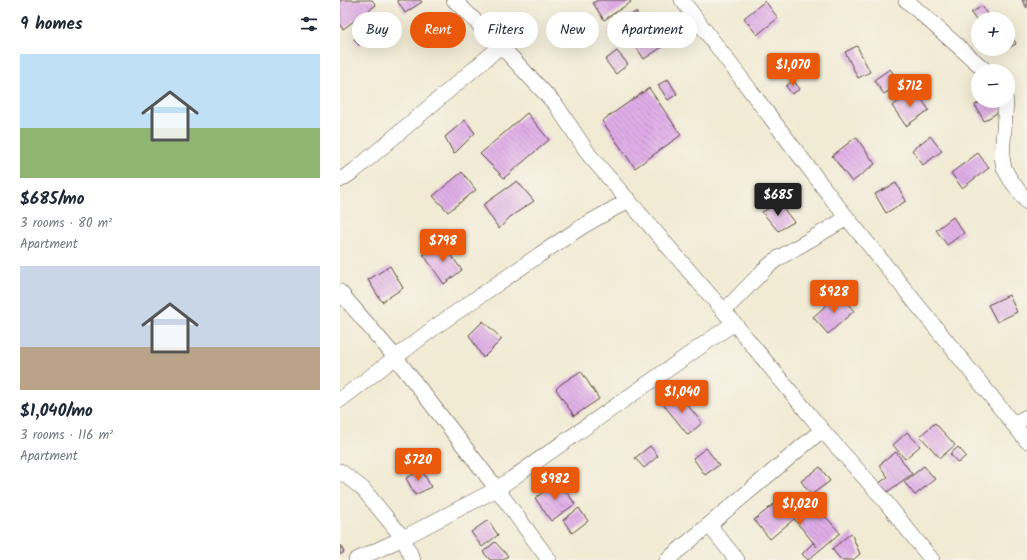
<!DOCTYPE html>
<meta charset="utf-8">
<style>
:root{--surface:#fff;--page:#f2f2f3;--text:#1f2937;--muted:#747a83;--accent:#ea580c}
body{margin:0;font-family:Kalam,sans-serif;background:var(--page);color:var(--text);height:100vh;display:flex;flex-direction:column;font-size:15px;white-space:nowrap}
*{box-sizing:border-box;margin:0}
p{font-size:13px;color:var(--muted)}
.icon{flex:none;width:22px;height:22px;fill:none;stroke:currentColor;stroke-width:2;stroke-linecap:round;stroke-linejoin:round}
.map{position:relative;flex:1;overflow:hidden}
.panel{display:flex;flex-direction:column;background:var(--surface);width:340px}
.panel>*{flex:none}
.guide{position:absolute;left:12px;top:12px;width:380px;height:36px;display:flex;gap:8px}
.fabs{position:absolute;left:631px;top:12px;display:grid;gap:8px}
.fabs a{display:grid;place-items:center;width:44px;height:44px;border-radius:50%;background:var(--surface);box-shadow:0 4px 16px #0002;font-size:20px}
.price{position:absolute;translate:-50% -34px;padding:0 9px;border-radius:4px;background:var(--accent);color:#fff;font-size:13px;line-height:26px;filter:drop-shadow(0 1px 2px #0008)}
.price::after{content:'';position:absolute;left:50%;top:24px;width:12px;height:9px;margin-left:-6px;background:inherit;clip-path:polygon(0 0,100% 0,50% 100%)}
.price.active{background:#222;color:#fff}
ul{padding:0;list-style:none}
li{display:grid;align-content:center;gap:8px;height:212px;padding:0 20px}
li span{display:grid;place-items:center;height:124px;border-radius:0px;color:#555}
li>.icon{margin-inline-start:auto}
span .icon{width:72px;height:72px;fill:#fffc;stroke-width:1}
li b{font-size:17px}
h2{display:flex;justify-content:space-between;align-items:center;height:48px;padding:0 20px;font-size:17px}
.chip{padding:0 14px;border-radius:18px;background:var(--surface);box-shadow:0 4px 16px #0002;font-size:14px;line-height:36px}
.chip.active{background:var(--accent);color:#fff}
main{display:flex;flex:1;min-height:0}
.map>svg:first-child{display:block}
.building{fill:url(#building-back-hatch)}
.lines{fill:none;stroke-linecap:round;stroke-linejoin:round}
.minor-casing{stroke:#564739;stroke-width:16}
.minor{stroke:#fff;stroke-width:15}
</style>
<main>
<section class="panel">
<h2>9 homes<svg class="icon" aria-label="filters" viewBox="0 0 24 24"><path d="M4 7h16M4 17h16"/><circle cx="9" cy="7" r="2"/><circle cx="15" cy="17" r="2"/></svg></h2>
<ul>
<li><span style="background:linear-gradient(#bfe0f5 60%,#8fb573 0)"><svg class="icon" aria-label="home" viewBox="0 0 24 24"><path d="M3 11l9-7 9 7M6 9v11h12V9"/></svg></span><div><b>$685/mo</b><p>3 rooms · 80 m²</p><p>Apartment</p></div></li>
<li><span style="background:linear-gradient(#c9d6e8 65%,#b9a48a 0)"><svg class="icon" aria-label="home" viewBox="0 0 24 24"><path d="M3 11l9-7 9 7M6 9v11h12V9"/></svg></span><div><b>$1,040/mo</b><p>3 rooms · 116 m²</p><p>Apartment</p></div></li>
</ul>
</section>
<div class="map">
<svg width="687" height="560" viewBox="0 0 687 560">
<defs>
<pattern id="building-back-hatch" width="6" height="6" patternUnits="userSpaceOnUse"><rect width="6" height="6" fill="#dface8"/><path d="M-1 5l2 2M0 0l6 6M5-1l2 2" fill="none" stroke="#b68cbb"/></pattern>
</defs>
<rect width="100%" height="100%" fill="#f7f3e8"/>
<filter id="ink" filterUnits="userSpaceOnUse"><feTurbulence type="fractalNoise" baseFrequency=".025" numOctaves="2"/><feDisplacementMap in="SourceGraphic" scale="8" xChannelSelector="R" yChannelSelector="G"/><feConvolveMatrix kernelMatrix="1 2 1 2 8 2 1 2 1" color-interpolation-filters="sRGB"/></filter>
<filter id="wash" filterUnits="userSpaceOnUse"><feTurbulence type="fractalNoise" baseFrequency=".012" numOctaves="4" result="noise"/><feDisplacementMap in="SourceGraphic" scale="16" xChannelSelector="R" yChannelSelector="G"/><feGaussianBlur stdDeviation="0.9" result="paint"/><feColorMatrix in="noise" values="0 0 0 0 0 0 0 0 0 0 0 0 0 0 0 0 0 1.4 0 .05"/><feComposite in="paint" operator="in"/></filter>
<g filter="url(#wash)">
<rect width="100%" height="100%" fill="#f1ebd4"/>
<g id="blocks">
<g class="building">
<path d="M0,0H32L36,5L3,29L0,25Z"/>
<path d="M57,0H80L82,2L65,13Z"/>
<path d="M258,0H289L291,2L264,20L253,3Z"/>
<path d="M682,0H687V8Z"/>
<path d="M425,1L438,18L417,35L404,18Z"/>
<path d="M642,6L648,16L643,19H638V23L631,13Z"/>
<path d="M296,12L307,29L280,47L268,30Z"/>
<path d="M23,31L29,37L19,45L14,39Z"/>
<path d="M313,32L322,47L304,59L294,44Z"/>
<path d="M671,35L676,44L668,48V37Z"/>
<path d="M517,46L530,72L518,78L505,52Z"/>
<path d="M277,51L288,64L276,74L265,60Z"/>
<path d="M550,69L560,83L544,94L534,80Z"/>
<path d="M328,79L337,94L328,100L318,85Z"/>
<path d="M453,80L460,89L452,94L446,86Z"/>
<path d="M309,88L341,135L295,168L262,121Z"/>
<path d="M575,90L589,110L566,126L552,106Z"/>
<path d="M642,101H659L663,109L644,121L635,105Z"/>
<path d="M187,113L209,140L164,178L140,154Z"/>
<path d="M125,120L135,133L114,154L105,137Z"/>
<path d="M590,136L602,151L583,165L572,150Z"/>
<path d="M516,137L535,164L512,182L492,156Z"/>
<path d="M638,153L649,168L622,188L611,173Z"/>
<path d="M122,172L136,190L108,212L93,196Z"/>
<path d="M177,181L194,201L170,217L159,229L143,205Z"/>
<path d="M556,183L566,201L546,213L535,194Z"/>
<path d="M439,203L454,222L438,231L422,212Z"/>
<path d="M613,217L624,233L607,245L596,230Z"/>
<path d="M102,243L122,270L104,284L83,254Z"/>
<path d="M50,266L63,288L42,302L28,280Z"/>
<path d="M499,294L514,311L488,334L473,317Z"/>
<path d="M669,295L677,312L657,322L648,305Z"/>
<path d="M143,321L162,339L143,358L129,335Z"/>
<path d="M241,371L259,399L234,416L216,389L221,384Z"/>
<path d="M337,392L362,423L348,435L323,404Z"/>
<path d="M595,423L615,445L600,458L580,436Z"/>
<path d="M567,432L580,446L565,459L553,445Z"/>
<path d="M310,446L318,456L304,468L295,458Z"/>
<path d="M618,447L626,456L618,463L610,454Z"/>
<path d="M366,448L379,465L365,475L353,458Z"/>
<path d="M556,452L572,474L543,495L536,485L548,477L539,465Z"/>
<path d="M584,466L595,479L575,495L564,482Z"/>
<path d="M480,467L490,481L471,495L461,481Z"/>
<path d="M82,470L91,487L75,495L66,478Z"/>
<path d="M219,481L235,504L211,521L195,498Z"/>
<path d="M438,501L450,515L476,506L500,533L468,560L462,554L473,543L477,547L454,519L430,539L414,520Z"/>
<path d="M239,508L248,521L232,533L223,520Z"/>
<path d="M148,520L158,535L142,547L131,532Z"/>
<path d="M511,533L520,554L513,560H501L492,549Z"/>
<path d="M155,542L168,556L163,560H150L143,552Z"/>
<path d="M0,545L4,552L0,555Z"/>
</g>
</g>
</g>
<g filter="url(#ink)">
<use href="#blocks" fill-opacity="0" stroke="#564739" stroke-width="1"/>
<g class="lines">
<g class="minor-casing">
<g id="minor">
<path d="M114,0L161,46L216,105L250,156L394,323L482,430L540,495L592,560"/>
<path d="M342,0L496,204L687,441"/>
<path d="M566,0L646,71"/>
<path d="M666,101L662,157L664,168L670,179L687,202"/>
<path d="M0,180L14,171L161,46"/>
<path d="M0,292L56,358L157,489L209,560"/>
<path d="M384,311L427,267L437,259L507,218"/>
<path d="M0,400L95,327L199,255L243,226L289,200"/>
<path d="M673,424L687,417"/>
<path d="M0,471L23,489L63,538L73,560"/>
<path d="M369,525L397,560"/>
<path d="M16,560L63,538L157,489L394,323"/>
<path d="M327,560L482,430"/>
</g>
</g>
<use href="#minor" class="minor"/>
</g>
</g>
</svg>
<div class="fabs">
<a>+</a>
<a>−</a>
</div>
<b class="price" style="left:453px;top:87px">$1,070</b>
<b class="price" style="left:570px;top:108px">$712</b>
<b class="price active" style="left:438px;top:217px">$685</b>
<b class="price" style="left:103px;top:263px">$798</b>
<b class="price" style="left:494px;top:314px">$928</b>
<b class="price" style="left:342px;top:414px">$1,040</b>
<b class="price" style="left:78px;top:482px">$720</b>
<b class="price" style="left:215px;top:501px">$982</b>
<b class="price" style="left:460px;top:526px">$1,020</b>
<div class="guide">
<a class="chip">Buy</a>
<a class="chip active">Rent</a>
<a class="chip">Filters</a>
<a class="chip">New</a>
<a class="chip">Apartment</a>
</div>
</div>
</main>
